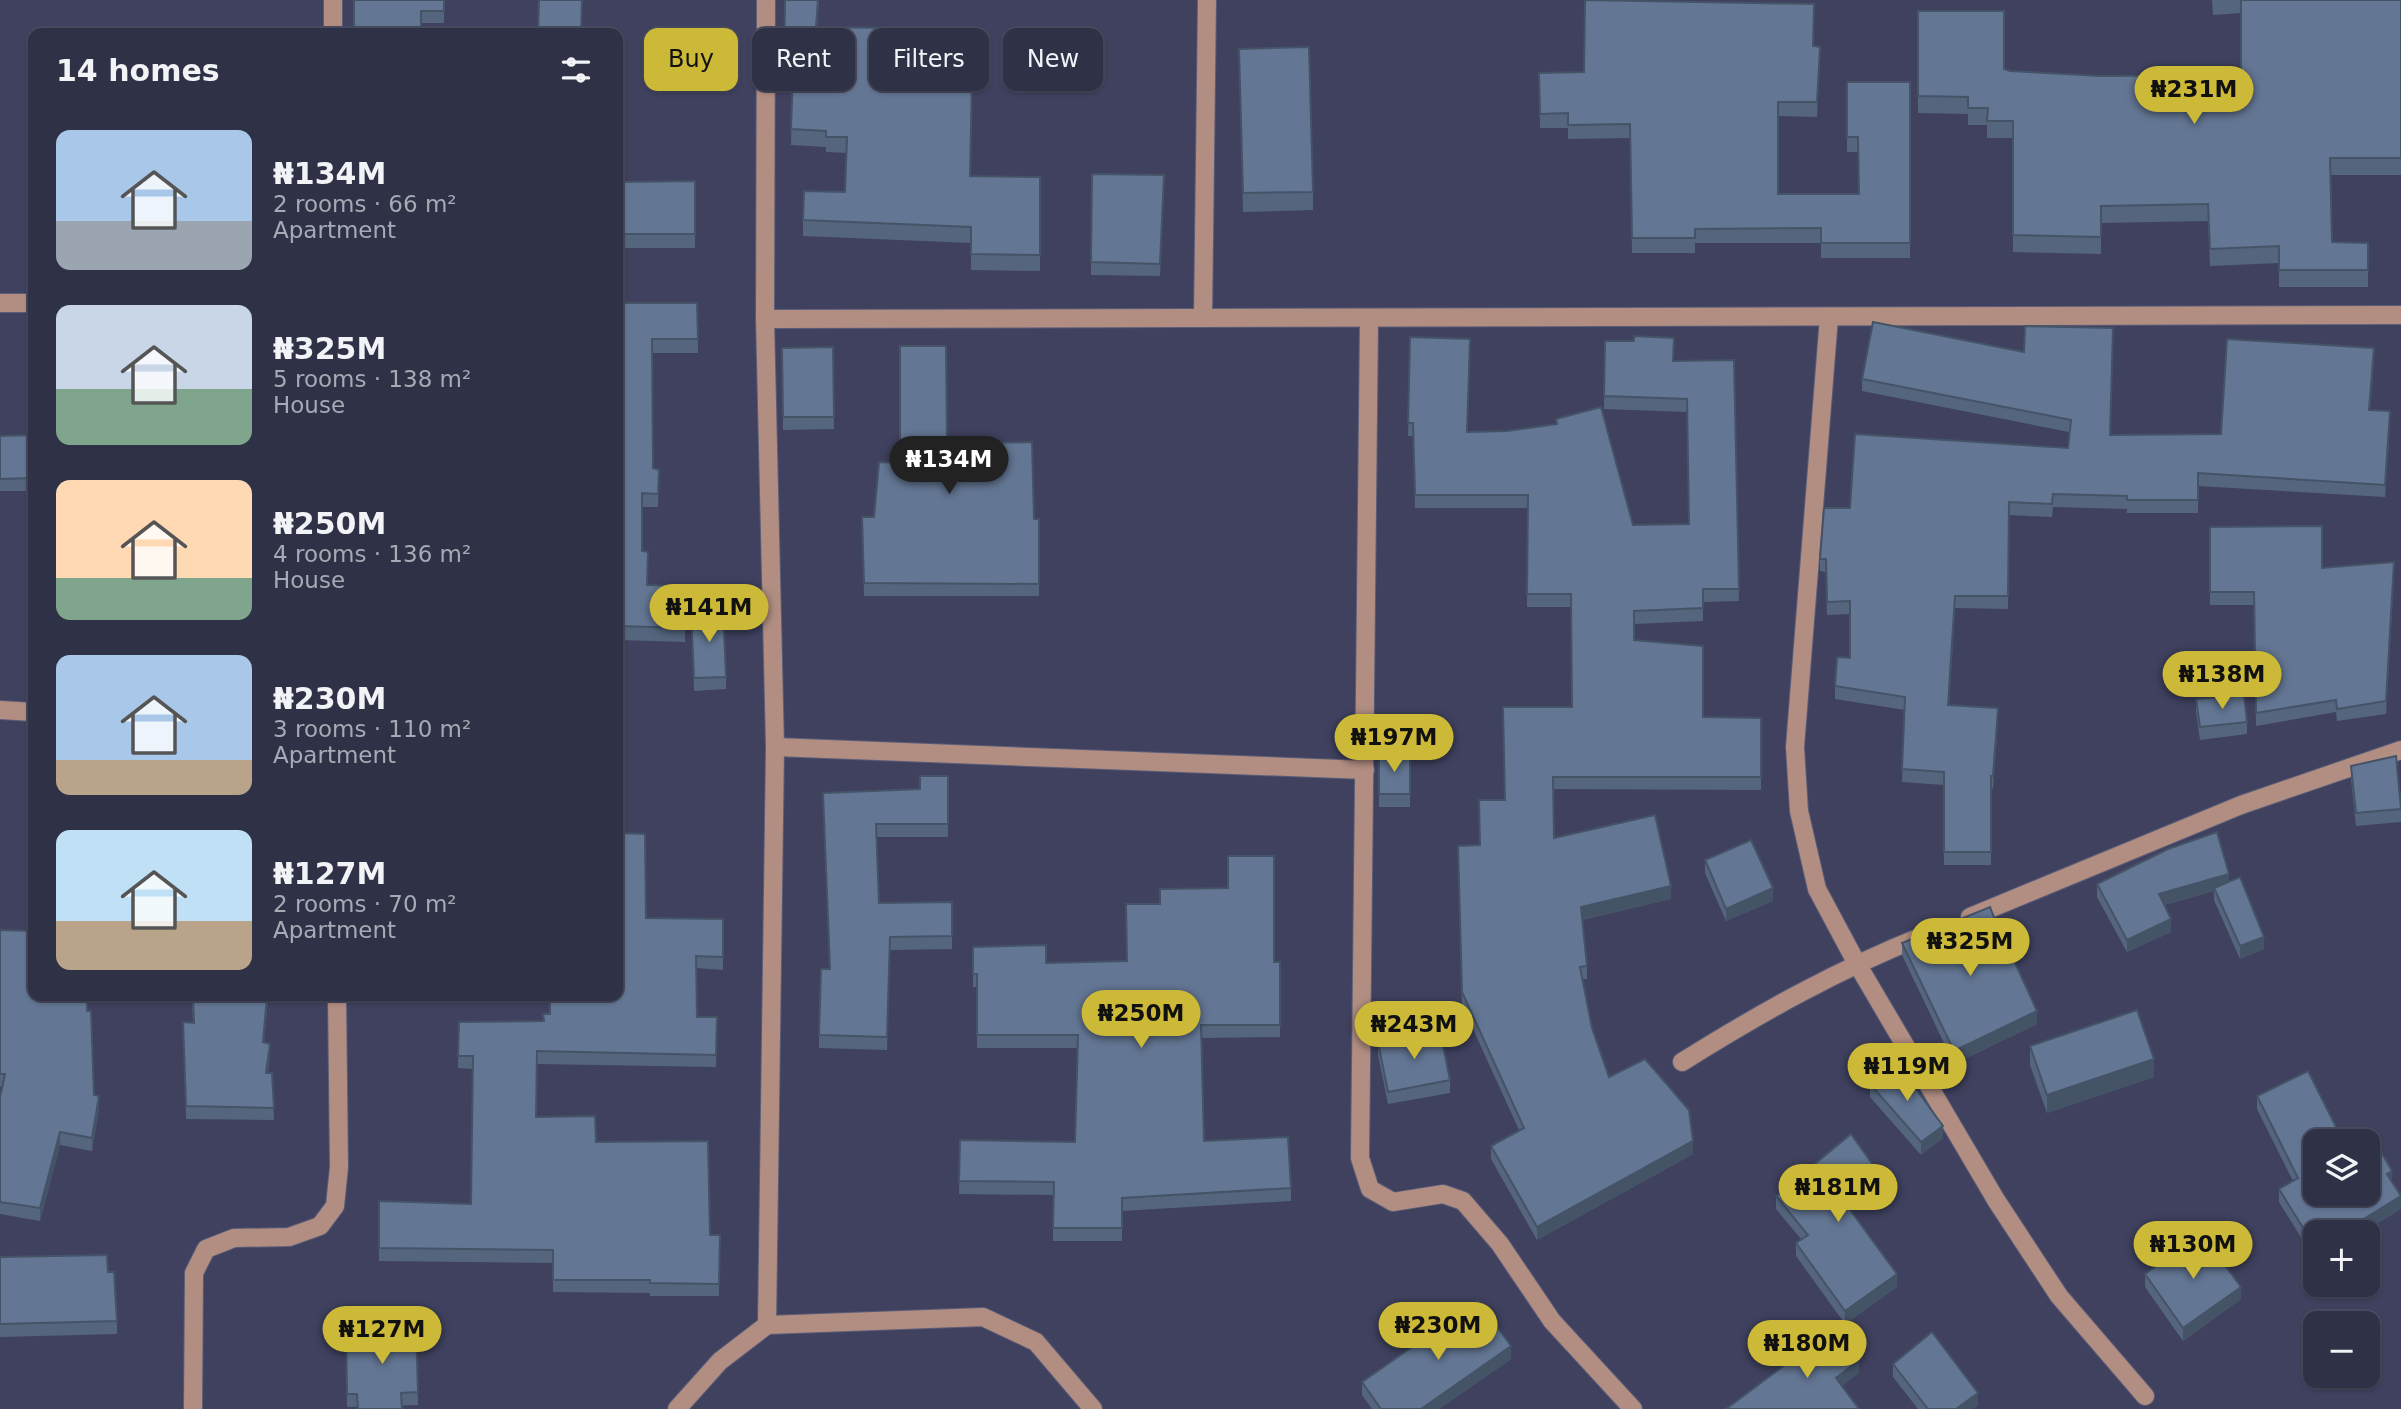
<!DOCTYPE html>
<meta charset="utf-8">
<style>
:root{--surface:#2f3147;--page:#3b3d52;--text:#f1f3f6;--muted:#a7a9b4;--line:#4a4c60;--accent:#cdb938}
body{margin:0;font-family:"DejaVu Sans",sans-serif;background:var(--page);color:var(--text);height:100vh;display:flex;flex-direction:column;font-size:26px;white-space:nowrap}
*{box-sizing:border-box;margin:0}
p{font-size:23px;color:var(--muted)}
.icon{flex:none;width:38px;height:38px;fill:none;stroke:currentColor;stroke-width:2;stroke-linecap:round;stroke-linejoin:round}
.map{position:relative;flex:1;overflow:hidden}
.details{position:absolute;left:28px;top:28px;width:595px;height:973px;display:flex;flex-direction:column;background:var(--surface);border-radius:14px;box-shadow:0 2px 5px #0004,0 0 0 2px var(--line)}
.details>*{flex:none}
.guide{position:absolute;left:644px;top:28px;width:665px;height:63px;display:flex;gap:14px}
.controls{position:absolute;left:2303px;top:1129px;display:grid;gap:14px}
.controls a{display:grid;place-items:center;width:77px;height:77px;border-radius:14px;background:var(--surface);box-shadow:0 2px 5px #0004,0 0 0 2px var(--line);font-size:35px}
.price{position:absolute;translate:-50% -60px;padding:0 16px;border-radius:24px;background:var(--accent);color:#111;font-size:23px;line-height:46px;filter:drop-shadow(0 2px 4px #0008)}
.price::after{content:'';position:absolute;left:50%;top:42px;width:21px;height:16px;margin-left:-10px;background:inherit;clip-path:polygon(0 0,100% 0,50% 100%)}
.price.current{background:#222;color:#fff}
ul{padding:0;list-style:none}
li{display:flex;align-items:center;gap:21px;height:175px;padding:0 28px}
li span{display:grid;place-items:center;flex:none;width:196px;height:140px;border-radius:14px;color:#555}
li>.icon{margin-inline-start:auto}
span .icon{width:84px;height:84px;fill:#fffc;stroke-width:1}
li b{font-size:30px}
h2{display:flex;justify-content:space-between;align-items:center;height:84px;padding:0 28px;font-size:30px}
.pill{padding:0 24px;border-radius:14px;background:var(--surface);box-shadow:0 2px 5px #0004,0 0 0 2px var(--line);font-size:24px;line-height:63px}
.pill.current{background:var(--accent);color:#111}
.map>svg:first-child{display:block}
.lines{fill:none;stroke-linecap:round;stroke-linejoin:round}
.minor-casing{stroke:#5b5d78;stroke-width:20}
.minor{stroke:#b28e82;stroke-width:18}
.wall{fill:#55657e}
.shaded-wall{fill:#455367}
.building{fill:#637693;stroke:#455367;stroke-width:2}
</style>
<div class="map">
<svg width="2401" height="1409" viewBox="0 0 2401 1409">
<rect width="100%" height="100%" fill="#3f415f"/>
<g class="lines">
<g class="minor-casing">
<g id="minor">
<path d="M766,0L765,319L775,747L767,1325"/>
<path d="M333,33V0"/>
<path d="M0,303H33"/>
<path d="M1829,317L1795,747L1799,811L1817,889L1856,962L1996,1200L2059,1296L2145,1396"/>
<path d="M1203,318L1207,0"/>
<path d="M765,319L2401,315"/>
<path d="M1369,320L1360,1158L1370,1189L1393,1202L1443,1194L1463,1201L1500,1244L1552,1321L1633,1409"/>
<path d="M0,710L33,712"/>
<path d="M775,747L1365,770"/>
<path d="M1970,917L2241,805L2401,750"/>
<path d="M1682,1062C1762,1012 1837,970 1925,935"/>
<path d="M193,1409L194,1273L206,1249L234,1238L289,1237L320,1226L335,1206L339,1167L337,996"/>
<path d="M677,1409L720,1361L767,1325L983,1317L1036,1342L1093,1409"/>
</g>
</g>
<use href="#minor" class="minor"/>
</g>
<g class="wall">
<path d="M444,0V23H421L354,33Z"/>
<path d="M785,0H819L817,27L970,176L1040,177V271L971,270V243L803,236V220L845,192L847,153L826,152V147L791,145L792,89H784Z"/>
<path d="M2212,0H2401V175H2331L2332,242L2368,243V287H2279V263L2210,266L2208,221L2101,223V254L2013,252V138H1987V125H1968V114L1918,113V11L2004,69L2010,71L2101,76L2241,75V13L2213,15Z"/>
<path d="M1625,1L1813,46L1820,61L1817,117L1778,116V194H1858V152H1847V82H1910V258H1821V243H1695V253H1632L1630,138L1568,139V128H1540L1539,73L1584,72Z"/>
<path d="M1239,49L1313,192V210L1243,212Z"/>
<path d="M695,181V248H618V182Z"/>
<path d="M1164,188L1160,276L1091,275V262Z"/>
<path d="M618,303H697L698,353H652L653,468L659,470L658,507H642V551L647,585L686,586L685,642L618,640Z"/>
<path d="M1873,322L2110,435L2221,434L2374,361L2370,410L2390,424L2385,497L2198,486V513H2127V509L2053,507L2052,517L2009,515L2008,609L1955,608L1949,705L1998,720L1993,789L1991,788V865H1944V785L1902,782L1905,710L1835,699V686L1850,658V614L1827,615L1826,572L1820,571V559L1850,508L2068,448L2069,432L1862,391V379Z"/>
<path d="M1410,337L1467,432L1507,431L1556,424V419L1633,525L1689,524L1687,412L1604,409L1605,341L1674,361L1734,360L1739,601L1703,602V621L1634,624V640L1703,717L1761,718V790L1553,789L1554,838L1671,899L1582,920L1587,966V979H1582L1592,1028L1609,1077L1693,1154L1537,1240L1491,1159V1146L1519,1130L1462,1005L1458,846L1480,845L1504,800L1572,707L1571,607H1527L1528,508H1415L1413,436H1408Z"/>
<path d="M833,347L834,429L783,430L782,348Z"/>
<path d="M33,435V491H0V436Z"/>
<path d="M947,444L1034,519H1039V596H864L862,517H874L900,463Z"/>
<path d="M2210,527L2322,568L2394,575L2386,714L2337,721L2336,712L2256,726L2254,605H2210Z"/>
<path d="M691,612L726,677V689L694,691Z"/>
<path d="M2196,699L2247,722V734L2200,740L2196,712Z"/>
<rect x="1379" y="753" width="31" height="54"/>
<path d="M2351,766L2401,809V822L2356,826L2351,779Z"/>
<path d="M948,776V837H877L879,903L952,936V949L890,950L887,1050L819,1048V1035L830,969L823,806L920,789Z"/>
<path d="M1705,860L1773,901L1726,921L1705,873Z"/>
<path d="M2229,882L2264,949L2240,959L2214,900V891L2164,905L2171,932L2127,952L2097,897V884Z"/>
<path d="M646,918L723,919V970L696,968L697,1017H717L716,1067L537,1064L536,1117L596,1142L710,1235H720L719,1296H650V1293L553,1292V1263L379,1261V1201L471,1204L473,1069L458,1068L459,1022L543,1021Z"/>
<path d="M0,930L87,1011L94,1095L99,1109L92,1151L60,1145L40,1221L0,1214V1097L2,1087H0Z"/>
<path d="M1902,943L2008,954L2037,1024L1954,1064L1902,955Z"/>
<path d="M973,947L1046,963L1280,962V1037L1202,1038L1204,1141L1291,1188V1201L1122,1211V1241H1053V1195L959,1194L960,1140L1075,1142L1078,1048H977V987H973Z"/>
<path d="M192,996H287V997L268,998L264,1042L270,1056L268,1073H272L274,1120L186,1119L183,1022L193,1023Z"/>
<path d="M1378,1042L1450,1080V1093L1388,1104L1378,1055Z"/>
<path d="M2030,1046L2154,1077L2047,1113L2030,1065Z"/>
<path d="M1870,1084L1943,1138L1921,1155L1870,1097Z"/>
<path d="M2257,1096L2315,1141L2392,1182L2401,1209L2363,1232H2315V1260L2279,1202V1189L2293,1181L2257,1109Z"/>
<path d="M1880,1188L1851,1211L1897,1287L1845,1324L1796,1256V1243L1801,1239L1776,1209V1196Z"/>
<path d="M0,1257L108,1272L117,1321V1334L0,1337Z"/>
<path d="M2145,1274L2241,1299L2183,1341L2145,1287Z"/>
<path d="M416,1327L418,1405L347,1407L346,1329Z"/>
<path d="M1511,1359L1439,1409H1372L1362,1395V1382Z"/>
<path d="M1893,1364L1978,1405L1973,1409H1918L1893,1377Z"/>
</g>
<g class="shaded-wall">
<path d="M1820,47V61L1817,117V102Z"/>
<path d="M2374,348V361L2369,423V410Z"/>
<path d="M2390,411V424L2385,497V485Z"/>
<path d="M2394,562V575L2386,714V701Z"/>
<path d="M1955,596V608L1948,717V705Z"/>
<path d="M1998,708V720L1993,789V776Z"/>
<path d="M2229,874V886L2214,888V891L2159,906V894Z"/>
<path d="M1671,886V899L1581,920V907Z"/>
<path d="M1773,888V901L1726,921V909Z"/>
<path d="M2171,919V932L2127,952V940Z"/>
<path d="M2264,937V949L2240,959V946Z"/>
<path d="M267,996H268L263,1055V1042Z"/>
<path d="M2037,1011V1024L1954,1064V1051Z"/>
<path d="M270,1044V1056L266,1086V1073Z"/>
<path d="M2154,1059V1077L2047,1113V1095Z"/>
<path d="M99,1096V1109L92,1151V1138Z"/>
<path d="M1943,1126V1138L1921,1155V1142Z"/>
<path d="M60,1132V1145L40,1221V1208Z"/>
<path d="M1693,1141V1154L1537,1240V1227Z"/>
<path d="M2392,1171V1183L2387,1174Z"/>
<path d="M1880,1175V1188L1845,1216V1203Z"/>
<path d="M2401,1196V1209L2363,1232H2342Z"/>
<path d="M1897,1274V1287L1845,1324V1311Z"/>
<path d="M2241,1287V1299L2183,1341V1328Z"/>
<path d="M1511,1346V1359L1439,1409H1421Z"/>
<path d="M1859,1360V1373L1836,1391V1378Z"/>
<path d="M1978,1393V1405L1973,1409H1956Z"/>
</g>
<g class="building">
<path d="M354,0H444V11H421V33H354Z"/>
<path d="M539,0H582L581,33H538Z"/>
<path d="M785,0H818L816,27L973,29L970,176L1040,177V255L971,254V227L803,220L804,191L845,192L847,137H826V131L791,129L793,73H784Z"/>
<path d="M1585,0L1814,4L1813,46L1820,47L1817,102H1778V194H1859L1858,137H1847V82H1910V243H1821V228L1695,229V238H1632L1630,124L1568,125V113L1540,114L1539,73L1584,72Z"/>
<path d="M2241,0H2401V158H2330L2332,242L2368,243V270H2279V246L2210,249L2208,204L2101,206V237L2013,235V121H1987L1988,108H1968V97L1918,96V11H2004V69L2010,71L2101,76L2241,75Z"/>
<path d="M1309,47L1313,192L1243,193L1239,49Z"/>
<path d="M1092,174L1164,175L1160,264L1091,262Z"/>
<path d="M695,181V234H618V182Z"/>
<path d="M618,303H697L698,339H652L653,468L659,470L658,494L642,493V551L648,552L647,585L686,586L685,628L618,626Z"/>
<path d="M1873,322L2024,352L2025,326L2113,328L2110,435L2221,434L2227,339L2374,348L2369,410L2390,411L2385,485L2198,473V500H2127V496L2053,494L2052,504L2009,502L2008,596H1955L1948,705L1998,708L1993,776H1991V852H1944V772L1902,769L1905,697L1835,686L1837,657L1850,658V601L1827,602L1826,559H1820L1824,508H1850L1855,434L2068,448L2071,420L1862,379Z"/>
<path d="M1634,336L1674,338L1673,361L1734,360L1739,589H1703V608L1634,611V640L1703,646V717L1761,718V777H1553L1554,838L1655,815L1671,886L1581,907L1587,966L1580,967L1592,1028L1609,1077L1645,1059L1689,1110L1693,1141L1537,1227L1491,1146L1524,1128L1462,992L1458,846L1480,845L1479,800H1505L1503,707H1572L1571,594H1527L1528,495H1415L1413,423H1408L1410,337L1470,339L1467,432L1507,431L1557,424L1556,419L1601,407L1633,525L1689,524L1687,399L1604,396L1605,341H1634Z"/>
<path d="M900,346H946L947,444L1032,442L1034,519H1039V584L864,583L862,517H874L879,462L900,463Z"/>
<path d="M833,347L834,417H783L782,348Z"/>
<path d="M33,435V478L0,479V436Z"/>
<path d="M2322,526V568L2394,562L2386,701L2337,709L2336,700L2256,713L2254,592H2210V527Z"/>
<path d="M723,608L726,677L694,678L691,612Z"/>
<path d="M2244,695L2247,722L2200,727L2196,699Z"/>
<rect x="1379" y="753" width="31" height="41"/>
<path d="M2396,756L2401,809L2356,813L2351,766Z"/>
<path d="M920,776H948V824H876L879,903L952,902V936L890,937L887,1037L819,1035L821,969H830L823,793L920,789Z"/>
<path d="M2217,832L2229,874L2159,894L2171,919L2127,940L2097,884L2168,849Z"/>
<path d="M618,833L645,834L646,918L723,919V957L696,956L697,1017H717L716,1055L537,1051L536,1117L595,1116L596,1142L708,1141L710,1235H720L719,1284L650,1283V1280H553V1250L379,1248V1201L471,1204L473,1056H458L459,1022L544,1021L543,1014H550V996H618Z"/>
<path d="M1751,840L1773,888L1726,909L1705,860Z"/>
<path d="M1228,856H1274V962H1280V1025H1201L1204,1141L1288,1137L1291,1188L1122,1198V1228H1053L1054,1182L959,1181L960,1140L1075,1142L1078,1035H977V974H973V947L1046,945V963L1127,961L1126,904H1160V889L1228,888Z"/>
<path d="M2240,877L2264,937L2240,946L2214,888Z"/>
<path d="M1990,907L2008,954L2010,952L2037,1011L1954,1051L1902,943Z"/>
<path d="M0,930L33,931V996H87V1011H91L94,1095L99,1096L92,1138L60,1132L40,1208L0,1202V1097L5,1074H0Z"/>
<path d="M193,996H267L263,1042L270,1044L266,1073H272L274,1108L186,1106L183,1022L194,1023Z"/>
<path d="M2137,1010L2154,1059L2047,1095L2030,1046Z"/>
<path d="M1440,1031L1450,1080L1388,1092L1378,1042Z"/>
<path d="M1897,1063L1943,1126L1921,1142L1870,1084Z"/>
<path d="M2308,1071L2343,1141H2315V1194H2368V1141H2358L2370,1133L2392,1171L2387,1174L2401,1196L2342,1232H2315V1247L2279,1189L2298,1178L2257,1096Z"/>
<path d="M1851,1134L1880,1175L1845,1203L1897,1274L1845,1311L1796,1243L1808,1235L1776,1196Z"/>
<path d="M2202,1234L2241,1287L2183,1328L2145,1274Z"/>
<path d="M107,1255L108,1272H114L117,1321L0,1324V1257Z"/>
<path d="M1478,1301L1511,1346L1421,1409H1381L1362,1382Z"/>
<path d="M416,1327L418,1392L401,1393L402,1409H358L357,1394H347L346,1329Z"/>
<path d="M1834,1328L1859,1360L1836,1378L1859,1409H1726Z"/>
<path d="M1932,1332L1978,1393L1956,1409H1928L1893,1364Z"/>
</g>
</svg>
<div class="controls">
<a><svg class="icon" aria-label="layers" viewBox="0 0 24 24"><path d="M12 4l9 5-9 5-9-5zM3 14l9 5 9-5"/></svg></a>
<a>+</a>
<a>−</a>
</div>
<b class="price" style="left:2194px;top:126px">₦231M</b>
<b class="price current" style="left:949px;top:496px">₦134M</b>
<b class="price" style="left:709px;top:644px">₦141M</b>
<b class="price" style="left:2222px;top:711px">₦138M</b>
<b class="price" style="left:1394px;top:774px">₦197M</b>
<b class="price" style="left:1970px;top:978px">₦325M</b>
<b class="price" style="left:1141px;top:1050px">₦250M</b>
<b class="price" style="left:1414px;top:1061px">₦243M</b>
<b class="price" style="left:1907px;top:1103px">₦119M</b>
<b class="price" style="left:1838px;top:1224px">₦181M</b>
<b class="price" style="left:2193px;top:1281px">₦130M</b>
<b class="price" style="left:1438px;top:1362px">₦230M</b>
<b class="price" style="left:382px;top:1366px">₦127M</b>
<b class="price" style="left:1807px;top:1380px">₦180M</b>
<div class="guide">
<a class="pill current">Buy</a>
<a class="pill">Rent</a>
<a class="pill">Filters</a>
<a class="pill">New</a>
</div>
<section class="details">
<h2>14 homes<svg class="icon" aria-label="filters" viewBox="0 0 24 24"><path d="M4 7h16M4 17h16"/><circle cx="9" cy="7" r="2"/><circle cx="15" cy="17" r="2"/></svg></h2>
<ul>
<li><span style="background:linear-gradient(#a9c7e8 65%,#9aa5b1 0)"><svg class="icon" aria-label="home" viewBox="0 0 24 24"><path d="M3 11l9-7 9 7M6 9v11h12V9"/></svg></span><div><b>₦134M</b><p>2 rooms · 66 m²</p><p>Apartment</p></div></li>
<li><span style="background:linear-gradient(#c9d6e8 60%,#7fa58c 0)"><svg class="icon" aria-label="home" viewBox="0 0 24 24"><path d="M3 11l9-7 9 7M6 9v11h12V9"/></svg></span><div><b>₦325M</b><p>5 rooms · 138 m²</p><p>House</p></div></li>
<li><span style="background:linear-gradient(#ffd9b3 70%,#7fa58c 0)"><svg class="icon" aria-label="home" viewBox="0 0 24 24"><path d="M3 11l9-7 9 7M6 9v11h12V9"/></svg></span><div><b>₦250M</b><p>4 rooms · 136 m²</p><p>House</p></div></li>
<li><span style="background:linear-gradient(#a9c7e8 75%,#b9a48a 0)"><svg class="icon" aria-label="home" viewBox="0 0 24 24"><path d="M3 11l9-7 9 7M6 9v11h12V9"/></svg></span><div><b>₦230M</b><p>3 rooms · 110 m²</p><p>Apartment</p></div></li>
<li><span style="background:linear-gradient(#bfe0f5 65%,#b9a48a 0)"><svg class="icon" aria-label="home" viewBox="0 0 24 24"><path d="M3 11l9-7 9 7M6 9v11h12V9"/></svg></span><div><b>₦127M</b><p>2 rooms · 70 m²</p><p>Apartment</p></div></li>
</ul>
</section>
</div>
